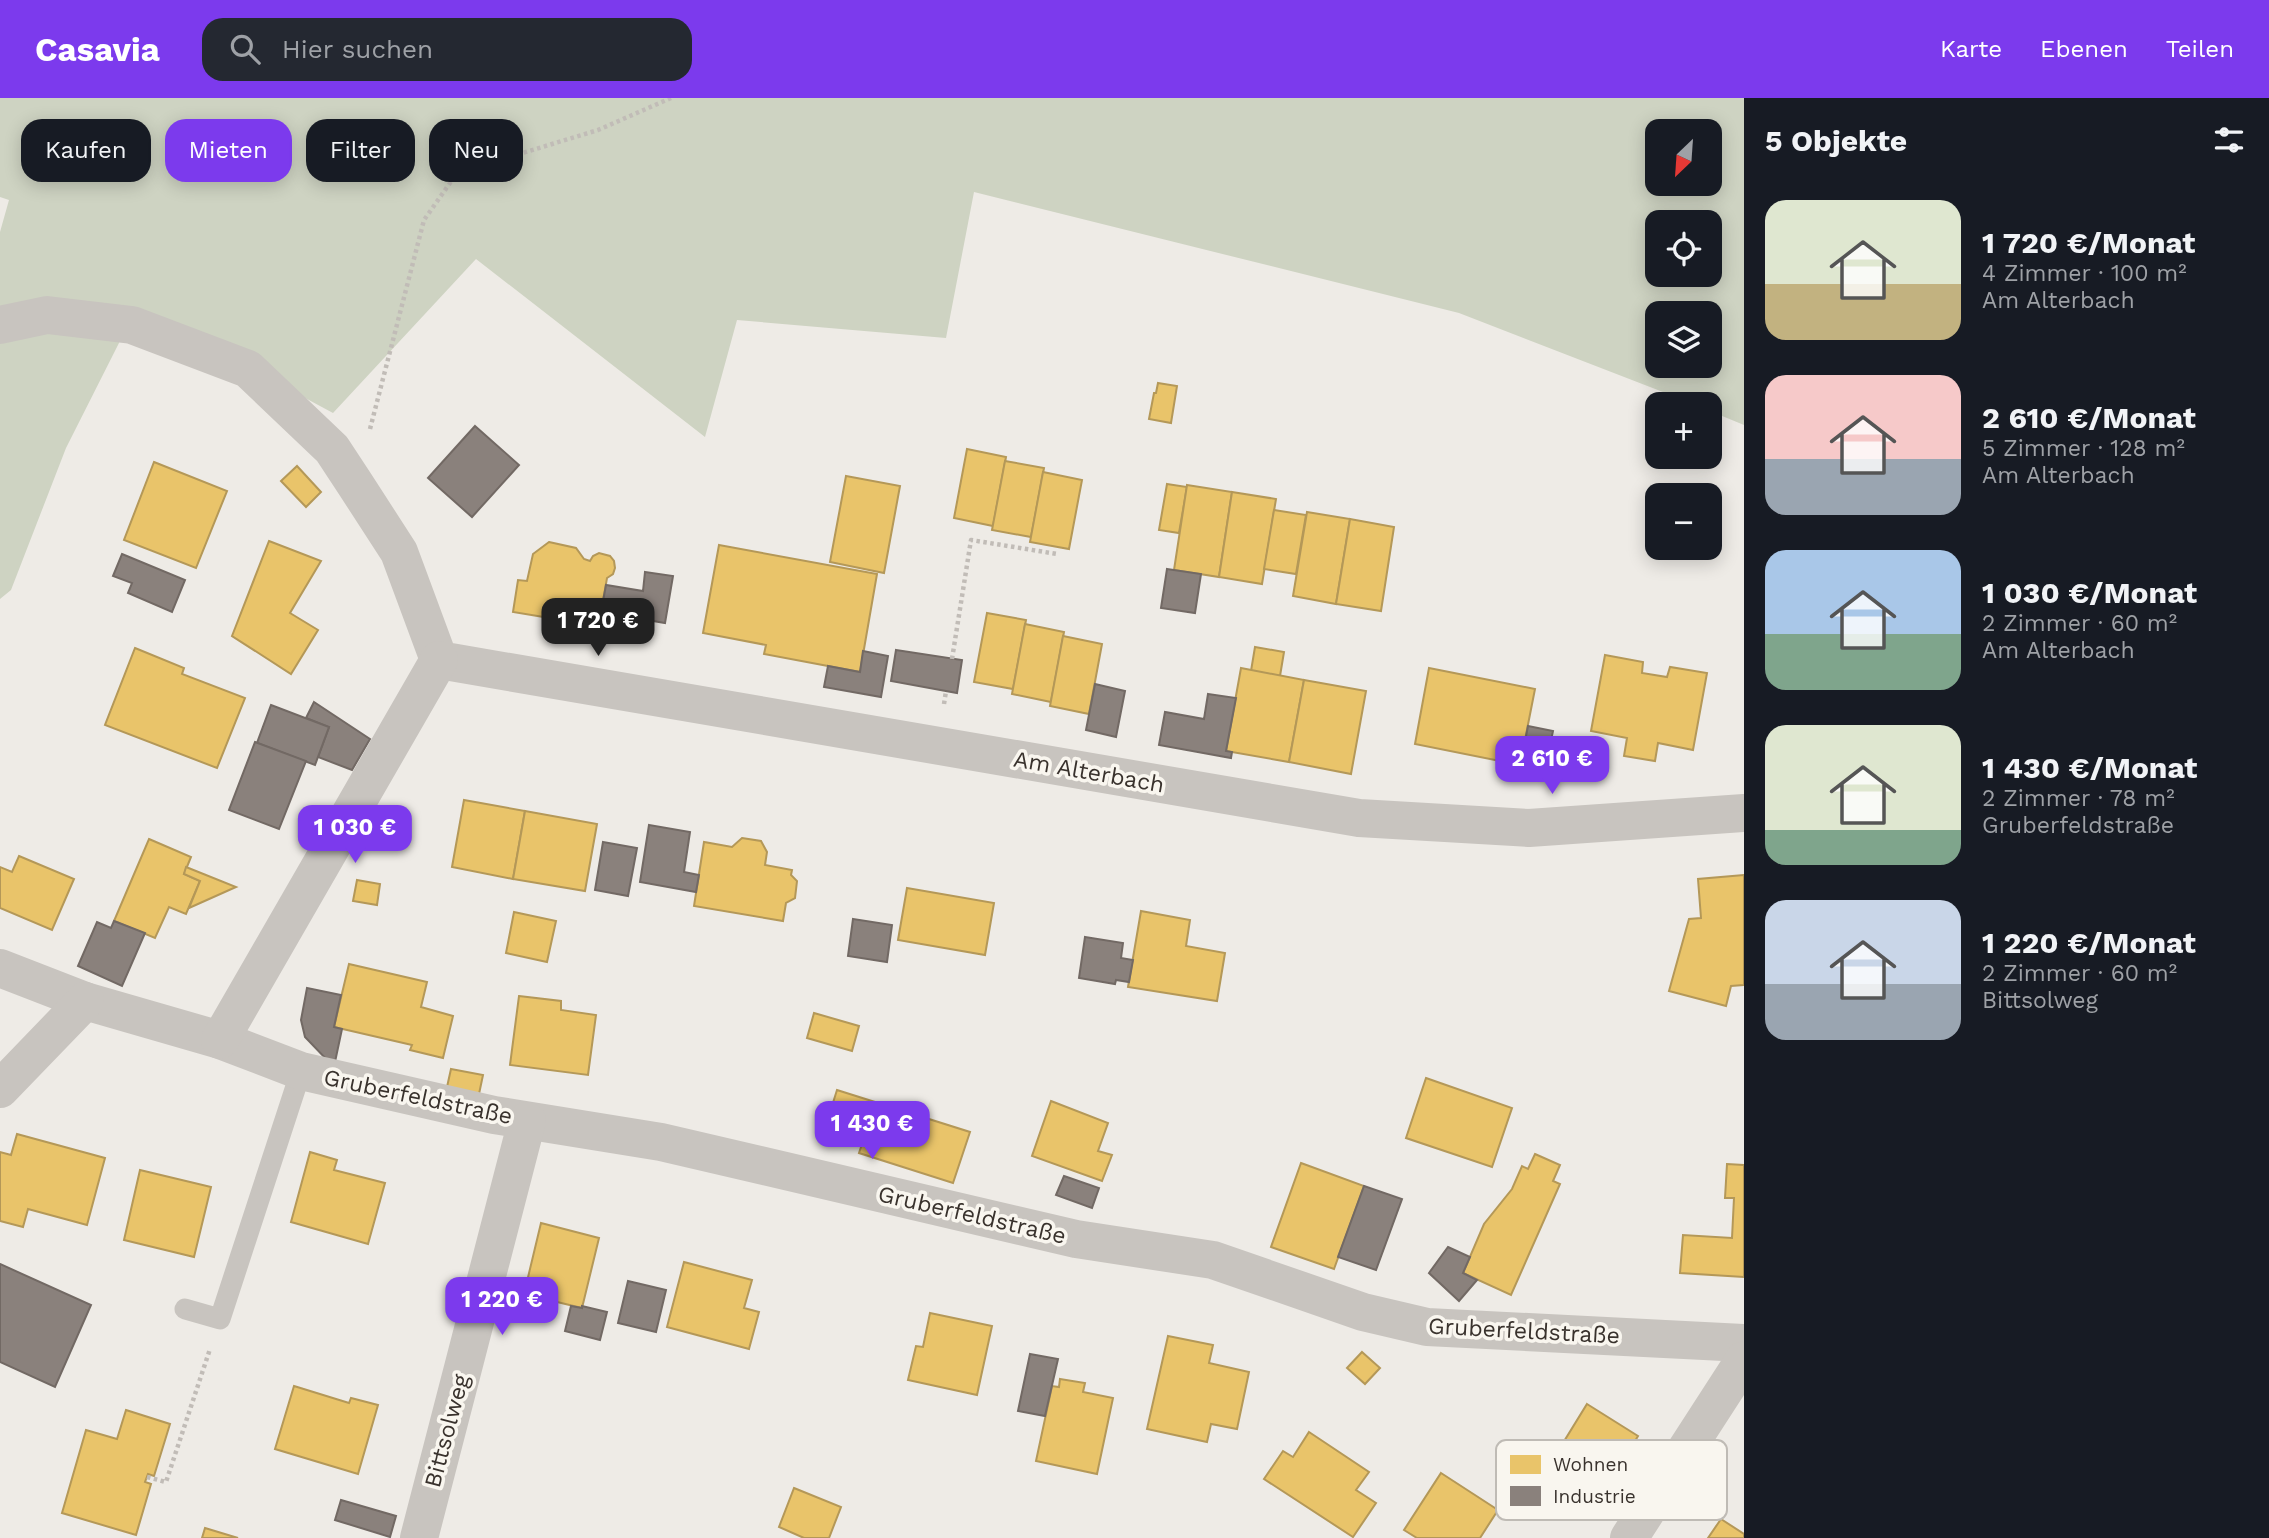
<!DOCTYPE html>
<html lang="de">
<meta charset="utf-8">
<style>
:root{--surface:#171b24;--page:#242831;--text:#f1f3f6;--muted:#9ea1a6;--accent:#7c3aed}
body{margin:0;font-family:"Work Sans",sans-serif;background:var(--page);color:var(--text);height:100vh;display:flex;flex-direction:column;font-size:26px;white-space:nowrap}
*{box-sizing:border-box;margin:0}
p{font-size:23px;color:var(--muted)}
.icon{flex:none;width:38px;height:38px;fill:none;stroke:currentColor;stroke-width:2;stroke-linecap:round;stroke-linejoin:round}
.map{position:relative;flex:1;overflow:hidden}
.side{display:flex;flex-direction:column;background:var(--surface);width:525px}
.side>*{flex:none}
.banner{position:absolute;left:21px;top:21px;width:665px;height:63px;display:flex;gap:14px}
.needle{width:46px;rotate:205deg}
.tools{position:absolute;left:1645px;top:21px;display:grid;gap:14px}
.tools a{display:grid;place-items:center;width:77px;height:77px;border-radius:14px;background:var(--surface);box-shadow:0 4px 18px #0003;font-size:35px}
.price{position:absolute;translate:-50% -60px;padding:0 16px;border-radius:14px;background:var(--accent);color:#fff;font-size:23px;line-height:46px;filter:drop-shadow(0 2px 4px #0008)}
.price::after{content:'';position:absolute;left:50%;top:42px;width:21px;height:16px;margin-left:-10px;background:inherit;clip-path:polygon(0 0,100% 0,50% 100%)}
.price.on{background:#222;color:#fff}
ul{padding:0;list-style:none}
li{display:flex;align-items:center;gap:21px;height:175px;padding:0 21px}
li span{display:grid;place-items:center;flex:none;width:196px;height:140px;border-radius:21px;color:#555}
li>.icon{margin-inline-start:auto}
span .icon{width:84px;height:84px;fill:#fffc;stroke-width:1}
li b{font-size:30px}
h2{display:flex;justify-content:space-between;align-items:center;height:84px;padding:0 21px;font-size:30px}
.chip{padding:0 24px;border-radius:21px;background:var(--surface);box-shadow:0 4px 18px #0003;font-size:24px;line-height:63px}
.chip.on{background:var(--accent);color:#fff}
header{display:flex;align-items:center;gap:42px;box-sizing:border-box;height:98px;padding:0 35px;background:var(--accent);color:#fff}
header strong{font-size:33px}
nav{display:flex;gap:38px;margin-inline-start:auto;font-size:24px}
.search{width:490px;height:63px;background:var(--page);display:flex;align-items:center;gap:18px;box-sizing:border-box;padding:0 24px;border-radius:21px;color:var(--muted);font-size:26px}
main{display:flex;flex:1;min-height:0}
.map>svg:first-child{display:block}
.green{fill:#ced3c2;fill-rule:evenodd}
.homes{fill:#e9c46a;stroke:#b49858;stroke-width:2}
.industry{fill:#8a817c;stroke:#726964;stroke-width:2}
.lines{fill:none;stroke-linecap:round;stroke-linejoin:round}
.path{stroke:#c1bcb7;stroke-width:4.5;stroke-dasharray:3.5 3.5;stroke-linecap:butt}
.service{stroke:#c8c4bf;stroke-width:21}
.minor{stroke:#c8c4bf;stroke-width:38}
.labels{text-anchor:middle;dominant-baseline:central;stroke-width:7;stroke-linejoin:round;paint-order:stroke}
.street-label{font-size:23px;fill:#39322d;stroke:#f9f6ef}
.key{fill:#f9f6ef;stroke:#bfbbb5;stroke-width:2}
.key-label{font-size:19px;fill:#39322d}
</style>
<header>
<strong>Casavia</strong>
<div class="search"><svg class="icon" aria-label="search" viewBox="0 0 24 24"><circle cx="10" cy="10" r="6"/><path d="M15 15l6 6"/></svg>Hier suchen</div>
<nav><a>Karte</a><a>Ebenen</a><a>Teilen</a></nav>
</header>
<main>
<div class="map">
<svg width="1744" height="1440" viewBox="0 0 1744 1440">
<rect width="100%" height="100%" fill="#eeebe6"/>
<path class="green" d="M0,0H1744V327L1710,313V306H1694L1459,215L974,94L946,240L737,222L705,339L476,161L333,315L149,216L121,241L66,350L11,492L0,501V134L9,102L0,99ZM1657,33H1710V86H1657ZM1657,124H1710V177H1657ZM1657,215H1710V268H1657Z"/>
<g class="homes">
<path d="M1158,285L1177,288L1171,325L1149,321L1154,295H1156Z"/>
<path d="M967,351L1006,359L993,428L954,420Z"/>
<path d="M1005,363L1044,370L1031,439L992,432Z"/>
<path d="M154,364L227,393L196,470L124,442Z"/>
<path d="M297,368L321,394L306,409L281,383Z"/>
<path d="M1043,374L1082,382L1069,451L1030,444Z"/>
<path d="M846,378L900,388L884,475L830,464Z"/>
<path d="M1167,386L1187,389L1179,435L1159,432Z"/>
<path d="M1187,387L1232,394L1219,479L1174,472Z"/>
<path d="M1232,394L1276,401L1262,486L1219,479Z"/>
<path d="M1274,412L1306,417L1296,476L1264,471Z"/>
<path d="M1307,414L1350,421L1336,506L1293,498Z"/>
<path d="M1350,421L1394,429L1381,513L1336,506Z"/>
<path d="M269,443L321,463L290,515L318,532L291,576L232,538Z"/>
<path d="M549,444L576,450L584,461L590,463L593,458L599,455L610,458L614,463L615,470L613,476L607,480L601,514L594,513L582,520L575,511L564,510L562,522L513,514L518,482L527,483L533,456Z"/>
<path d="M719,447L877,476L860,574L764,556L766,547L703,535Z"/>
<path d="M987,515L1026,522L1013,591L974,584Z"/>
<path d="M1025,526L1064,534L1051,604L1012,596Z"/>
<path d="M1063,538L1102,546L1089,616L1050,608Z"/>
<path d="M1255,549L1284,554L1280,578L1251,573Z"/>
<path d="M135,550L184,570L182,576L245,600L217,670L105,627Z"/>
<path d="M1605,557L1643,564L1642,575L1667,579L1670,569L1707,575L1693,652L1658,645L1655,663L1624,658L1627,640L1591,633Z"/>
<path d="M1241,570L1304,582L1289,664L1226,653Z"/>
<path d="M1429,570L1535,591L1520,667L1415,646Z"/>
<path d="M1304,582L1366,593L1351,676L1289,664Z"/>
<path d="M464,702L525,713L513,781L452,769Z"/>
<path d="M525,713L597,726L585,793L513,781Z"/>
<path d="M742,740L761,743L767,754L765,767L792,772L791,777L797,783L795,800L786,805L783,823L694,808L704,744L732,749Z"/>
<path d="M149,741L191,759L184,776L200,783L186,816L169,809L155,840L114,823Z"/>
<path d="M19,758L74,781L52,832L0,810V769L12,774Z"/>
<path d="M186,769L236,789L189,810L200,783L184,776Z"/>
<path d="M1744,777V887L1731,888L1726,908L1669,893L1689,821L1701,820L1698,781Z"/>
<path d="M357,782L380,786L377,807L353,803Z"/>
<path d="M907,790L994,805L985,857L898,842Z"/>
<path d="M1141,813L1190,822L1186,848L1225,855L1217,903L1128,889Z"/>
<path d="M514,814L556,823L547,864L506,855Z"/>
<path d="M349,866L427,884L421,909L453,918L443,960L410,952L412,947L334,929Z"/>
<path d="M519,898L561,903V912L596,917L588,977L510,967Z"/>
<path d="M814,915L859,928L852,953L807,940Z"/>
<path d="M451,971L483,977L479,996L447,989Z"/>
<path d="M1426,980L1512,1010L1492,1069L1406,1040Z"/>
<path d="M837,992L970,1034L953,1085L859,1055L864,1040L826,1027Z"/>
<path d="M1051,1003L1108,1025L1098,1053L1112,1057L1102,1083L1032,1058Z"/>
<path d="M17,1036L105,1060L87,1127L28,1111L23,1129L0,1123V1054L11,1057Z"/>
<path d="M310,1054L337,1062L334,1072L385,1085L368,1146L291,1124Z"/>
<path d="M1535,1056L1560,1067L1553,1083L1560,1086L1511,1197L1463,1175L1484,1126L1512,1091L1522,1068L1528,1071Z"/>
<path d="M1301,1065L1364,1088L1334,1171L1271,1149Z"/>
<path d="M1727,1066L1744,1067V1179L1680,1175L1683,1137L1732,1140L1734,1100H1725Z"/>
<path d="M140,1072L211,1089L194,1159L124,1142Z"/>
<path d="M541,1125L599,1140L582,1210L524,1196Z"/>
<path d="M684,1164L752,1182L744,1210L759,1214L749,1251L667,1229Z"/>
<path d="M930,1215L992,1228L977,1297L908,1282L916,1248L923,1249Z"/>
<path d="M1168,1238L1213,1247L1209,1265L1249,1274L1237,1331L1211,1326L1207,1344L1147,1331Z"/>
<path d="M1362,1254L1380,1270L1365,1286L1347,1270Z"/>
<path d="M1060,1281L1085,1285L1083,1294L1113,1300L1097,1376L1036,1363L1052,1288L1059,1289Z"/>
<path d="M294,1288L349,1305L351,1300L378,1307L358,1376L275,1351Z"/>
<path d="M1587,1306L1638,1338L1623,1363L1625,1365L1600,1404L1547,1371Z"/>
<path d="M126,1312L170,1326L154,1378L148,1376L145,1384L151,1386L136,1437L62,1415L86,1332L117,1341Z"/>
<path d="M1309,1334L1369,1374L1356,1392L1376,1405L1353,1439L1264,1381L1283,1353L1293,1359Z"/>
<path d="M1441,1375L1498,1412L1480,1440H1417L1404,1432Z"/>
<path d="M794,1390L841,1409L829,1440H804L779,1429Z"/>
<path d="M1721,1421L1744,1436V1440H1708Z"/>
<path d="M205,1430L238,1440H202Z"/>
</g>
<g class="industry">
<path d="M475,328L519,367L472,419L428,380Z"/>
<path d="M122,456L185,482L172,514L128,495L132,485L113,478Z"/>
<path d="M1167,471L1201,476L1195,515L1161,510Z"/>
<path d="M645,474L673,478L665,525L601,514L606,487L643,493Z"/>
<path d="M896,552L962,562L957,595L891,583Z"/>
<path d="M863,553L888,558L881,599L824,589L828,568L860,574Z"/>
<path d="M1095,586L1125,593L1116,639L1086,632Z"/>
<path d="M1208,596L1236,600L1226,653L1232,654L1231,660L1159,647L1165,614L1204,621Z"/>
<path d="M314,604L370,641L352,672L318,659L329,629L306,620Z"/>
<path d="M271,607L329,629L315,667L257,645Z"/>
<path d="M1528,628L1553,633L1543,679L1519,674Z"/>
<path d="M255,644L306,663L279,731L229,712Z"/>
<path d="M649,727L690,734L684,774L699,777L696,794L640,784Z"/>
<path d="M603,744L637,750L628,798L595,792Z"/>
<path d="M853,821L892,827L887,864L848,858Z"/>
<path d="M114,823L145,835L122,888L78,868L97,824L111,830Z"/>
<path d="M1085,839L1123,845L1121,860L1133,862L1129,884L1116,882L1115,886L1079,880Z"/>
<path d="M307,890L341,897L334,929L342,931L335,964H329L305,939L301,922Z"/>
<path d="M1064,1078L1099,1090L1092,1110L1056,1097Z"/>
<path d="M1364,1088L1402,1101L1376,1172L1338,1159Z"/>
<path d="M1448,1149L1470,1159L1463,1175L1477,1182L1459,1203L1429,1175Z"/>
<path d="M0,1166L91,1207L55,1289L0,1264Z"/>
<path d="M628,1183L666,1192L656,1234L618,1225Z"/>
<path d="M571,1208L582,1210V1208L607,1214L600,1242L565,1233Z"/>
<path d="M1030,1256L1058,1261L1045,1318L1018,1313Z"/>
<path d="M341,1402L396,1418L390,1439L335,1422Z"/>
</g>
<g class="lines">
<g class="path">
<path d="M370,331L424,122L457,75L598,32L671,0"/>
<path d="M952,561L971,442L1057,456"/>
<path d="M944,606L946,593"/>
<path d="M147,1379L166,1384L210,1251"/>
</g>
<path class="service" d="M185,1211L220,1221L301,973"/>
<g class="minor">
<path d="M0,227L47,217L132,227L248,271L332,351L355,386L399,454L439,562L1359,720L1529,730L1744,715"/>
<path d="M0,870L85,903L220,942L301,973L494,1017L661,1044L1076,1141L1213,1162L1363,1214L1427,1229L1744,1245"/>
<path d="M220,942L439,562"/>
<path d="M0,991L85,903"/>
<path d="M419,1440L527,1023"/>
<path d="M1629,1440L1744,1262"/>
</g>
</g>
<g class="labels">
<g class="street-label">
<text transform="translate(1089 674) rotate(10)">Am Alterbach</text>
<text transform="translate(418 999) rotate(12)">Gruberfeldstraße</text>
<text transform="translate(972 1117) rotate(13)">Gruberfeldstraße</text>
<text transform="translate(1524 1233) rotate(3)">Gruberfeldstraße</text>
<text transform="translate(447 1333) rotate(-75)">Bittsolweg</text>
</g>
</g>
<rect x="1496" y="1342" width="231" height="80" rx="10" class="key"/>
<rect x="1510" y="1357" width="31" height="19" fill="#e9c46a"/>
<rect x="1510" y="1388" width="31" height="20" fill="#8a817c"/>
<g class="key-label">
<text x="1553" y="1373">Wohnen</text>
<text x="1553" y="1405">Industrie</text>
</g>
</svg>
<div class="tools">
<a><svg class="needle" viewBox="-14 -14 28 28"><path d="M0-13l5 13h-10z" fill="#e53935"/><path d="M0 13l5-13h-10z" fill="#9ea1a6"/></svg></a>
<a><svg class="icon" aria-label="locate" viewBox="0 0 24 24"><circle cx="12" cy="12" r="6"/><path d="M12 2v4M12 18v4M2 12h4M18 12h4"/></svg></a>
<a><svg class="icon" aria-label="layers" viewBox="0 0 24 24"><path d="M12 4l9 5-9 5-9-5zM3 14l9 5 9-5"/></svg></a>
<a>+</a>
<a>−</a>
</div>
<b class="price on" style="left:598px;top:560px">1 720 €</b>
<b class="price" style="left:1552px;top:698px">2 610 €</b>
<b class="price" style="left:355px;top:767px">1 030 €</b>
<b class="price" style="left:872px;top:1063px">1 430 €</b>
<b class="price" style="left:502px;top:1239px">1 220 €</b>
<div class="banner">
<a class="chip">Kaufen</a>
<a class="chip on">Mieten</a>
<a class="chip">Filter</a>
<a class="chip">Neu</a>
</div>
</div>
<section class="side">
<h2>5 Objekte<svg class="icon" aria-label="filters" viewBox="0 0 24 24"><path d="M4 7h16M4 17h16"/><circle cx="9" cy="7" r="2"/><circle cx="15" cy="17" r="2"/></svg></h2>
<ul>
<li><span style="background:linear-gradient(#dfe7d0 60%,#c2b280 0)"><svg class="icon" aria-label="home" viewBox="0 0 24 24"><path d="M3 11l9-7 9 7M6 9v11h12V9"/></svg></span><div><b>1 720 €/Monat</b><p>4 Zimmer · 100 m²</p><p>Am Alterbach</p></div></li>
<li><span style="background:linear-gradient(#f6c9c9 60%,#9aa5b1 0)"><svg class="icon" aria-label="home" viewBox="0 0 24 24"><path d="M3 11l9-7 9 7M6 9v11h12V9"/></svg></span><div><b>2 610 €/Monat</b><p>5 Zimmer · 128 m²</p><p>Am Alterbach</p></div></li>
<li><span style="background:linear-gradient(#a9c7e8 60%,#7fa58c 0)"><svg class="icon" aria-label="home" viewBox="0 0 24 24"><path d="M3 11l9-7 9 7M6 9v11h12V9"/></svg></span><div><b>1 030 €/Monat</b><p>2 Zimmer · 60 m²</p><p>Am Alterbach</p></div></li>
<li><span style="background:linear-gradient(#dfe7d0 75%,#7fa58c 0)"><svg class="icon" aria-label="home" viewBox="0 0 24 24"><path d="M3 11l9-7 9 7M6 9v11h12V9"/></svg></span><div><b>1 430 €/Monat</b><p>2 Zimmer · 78 m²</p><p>Gruberfeldstraße</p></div></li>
<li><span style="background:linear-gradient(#c9d6e8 60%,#9aa5b1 0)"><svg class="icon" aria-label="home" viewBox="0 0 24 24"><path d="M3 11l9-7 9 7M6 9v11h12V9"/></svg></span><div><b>1 220 €/Monat</b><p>2 Zimmer · 60 m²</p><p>Bittsolweg</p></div></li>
</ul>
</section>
</main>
